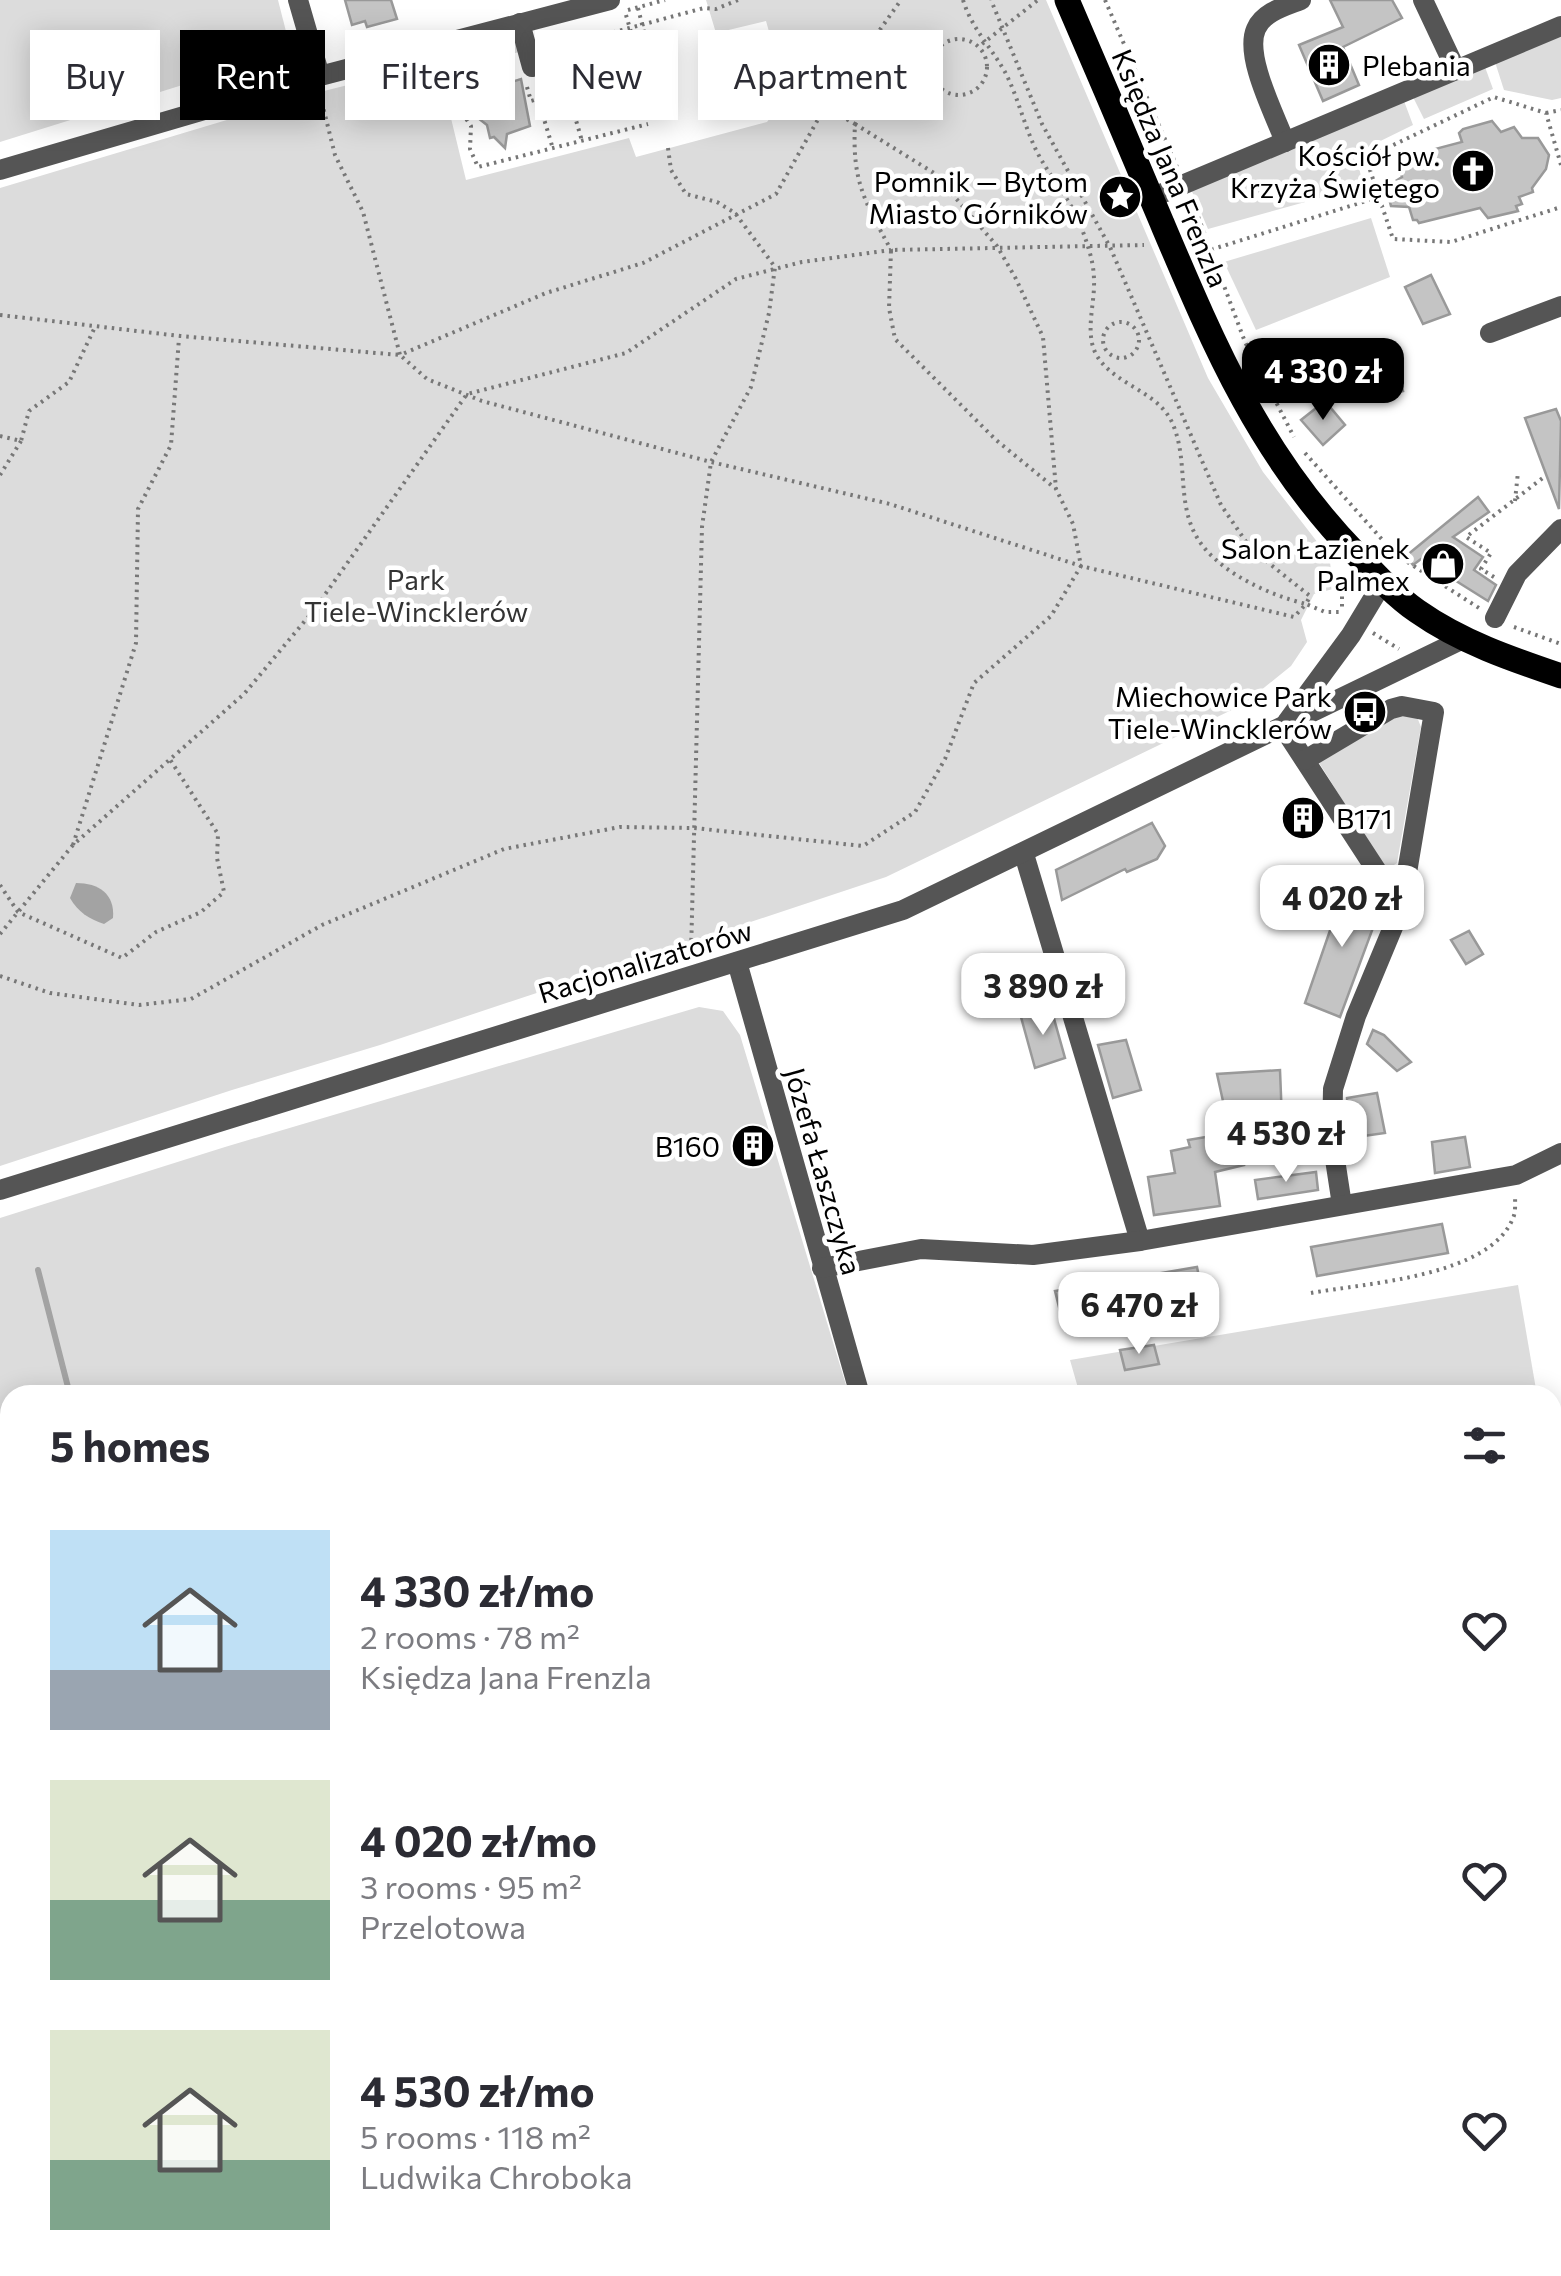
<!DOCTYPE html>
<meta charset="utf-8">
<style>
:root{--surface:#fff;--page:#f7f7f7;--text:#2b2b33;--muted:#7c7c81;--accent:#000}
body{margin:0;font-family:Commissioner,sans-serif;background:var(--page);color:var(--text);height:100vh;display:flex;flex-direction:column;font-size:38px;white-space:nowrap}
*{box-sizing:border-box;margin:0}
p{font-size:32px;color:var(--muted)}
.icon{flex:none;width:55px;height:55px;fill:none;stroke:currentColor;stroke-width:2;stroke-linecap:round;stroke-linejoin:round}
.map{position:relative;flex:1;overflow:hidden}
.panel{position:absolute;left:0px;top:1385px;width:1562px;height:892px;display:flex;flex-direction:column;background:var(--surface);border-radius:30px 30px 0 0;box-shadow:0 5px 25px #0003}
.panel>*{flex:none}
.guide{position:absolute;left:30px;top:30px;width:1000px;height:90px;display:flex;gap:20px}
.price{position:absolute;translate:-50% -85px;padding:0 22px;border-radius:20px;background:#fff;color:#222;font-size:32px;line-height:65px;filter:drop-shadow(0 2px 5px #0008)}
.price::after{content:'';position:absolute;left:50%;top:60px;width:30px;height:22px;margin-left:-15px;background:inherit;clip-path:polygon(0 0,100% 0,50% 100%)}
.price.on{background:var(--accent);color:#fff}
ul{padding:0;list-style:none}
li{display:flex;align-items:center;gap:30px;height:250px;padding:0 50px}
li span{display:grid;place-items:center;flex:none;width:280px;height:200px;border-radius:0px;color:#555}
li>.icon{margin-inline-start:auto}
span .icon{width:120px;height:120px;fill:#fffc;stroke-width:1}
li b{font-size:42px}
h2{display:flex;justify-content:space-between;align-items:center;height:120px;padding:0 50px;font-size:42px}
.chip{padding:0 35px;border-radius:0px;background:var(--surface);box-shadow:0 5px 25px #0003;font-size:35px;line-height:90px}
.chip.on{background:var(--accent);color:#fff}
.map>svg:first-child{display:block}
.green{fill:#dcdcdc}
.water{fill:#a3a3a3}
.lines{fill:none;stroke-linecap:round;stroke-linejoin:round}
.stream{stroke:#a3a3a3;stroke-width:6}
.building{fill:#c4c4c4;stroke:#999;stroke-width:2.5}
.path{stroke:#777;stroke-width:4;stroke-dasharray:2.5 5;stroke-linecap:butt}
.minor{stroke:#555;stroke-width:20}
.major{stroke:#000;stroke-width:25}
.labels{text-anchor:middle;dominant-baseline:central;stroke-width:9;stroke-linejoin:round;paint-order:stroke}
.poi-label{font-size:28px;fill:#000;stroke:#fff;text-anchor:end}
.street-label{font-size:28px;fill:#000;stroke:#fff}
.park-label{font-size:28px;fill:#333;stroke:#fff}
</style>
<div class="map">
<svg width="1561" height="2276" viewBox="0 0 1561 2276">
<rect width="100%" height="100%" fill="#fff"/>
<g class="green">
<path d="M0,0H278L291,51L0,142Z"/>
<path d="M706,0H1046L1208,378L1263,472L1325,552L1330,562L1333,589L1314,594L1301,620L1307,642L1291,666L1244,704L886,877L380,1045L232,1090L0,1166V188L320,92L515,43L519,52L440,73L466,180L629,138L636,157L767,122L787,95L766,21L716,33Z"/>
<path d="M1561,34V98L1552,100L1504,90L1495,62Z"/>
<path d="M1485,67L1493,89L1424,119L1413,97Z"/>
<path d="M1404,101L1413,125L1356,153L1363,186L1208,229L1191,189Z"/>
<path d="M1371,218L1390,277L1256,330L1224,262Z"/>
<path d="M1390,715L1417,717L1421,727L1397,863L1386,870L1318,761Z"/>
<path d="M699,1007L723,1011L740,1035L849,1395H10V2268H714V2276H0V1218L225,1147Z"/>
<path d="M1518,1285L1537,1395H1080L1070,1360Z"/>
<path d="M1561,1436V1623L1552,1622V1437Z"/>
<path d="M1561,2060V2276H1528L1531,2268H1552V2142Z"/>
</g>
<path class="water" d="M76,883C99,883 115,894 113,918L104,924C89,919 78,912 70,898Z"/>
<g class="lines">
<g class="stream">
<path d="M38,1270L70,1395"/>
<path d="M0,1867L10,1871"/>
<path d="M1554,2276L1561,2262"/>
</g>
</g>
<g class="building">
<path d="M345,0H391L397,19L367,27L365,21L352,25Z"/>
<path d="M1330,0H1392L1402,18L1343,47L1359,85L1323,101L1299,45L1343,27Z"/>
<path d="M479,77L491,78L498,86L521,79L530,126L507,134L505,148L494,137L490,138L487,125L478,118L482,103L472,87Z"/>
<path d="M1492,121L1501,132L1514,127L1522,138H1538L1549,155L1546,169L1532,188L1533,192L1519,197L1522,204L1516,206L1518,211L1488,218L1480,208L1419,223L1417,220H1413L1409,207L1391,206L1386,187L1402,177L1398,163L1402,161L1401,158L1462,142L1459,133L1463,129Z"/>
<path d="M1431,275L1450,314L1423,324L1405,287Z"/>
<path d="M1395,352L1403,391L1375,398L1366,359Z"/>
<path d="M1325,401L1345,425L1323,445L1301,420Z"/>
<path d="M1556,409L1561,421L1559,509L1525,418Z"/>
<path d="M1478,497L1489,512L1453,537L1483,557L1474,570L1496,585L1488,601L1421,559L1413,565L1406,556Z"/>
<path d="M1152,823L1165,846L1157,859L1127,872L1125,869L1062,900L1056,870Z"/>
<path d="M1356,882L1377,917L1340,1017L1305,1003L1335,916L1327,898Z"/>
<path d="M1469,931L1483,954L1466,964L1451,940Z"/>
<path d="M1051,1008L1065,1058L1035,1068L1021,1017Z"/>
<path d="M1373,1030L1384,1035L1411,1062L1397,1071L1367,1044Z"/>
<path d="M1126,1040L1141,1090L1113,1098L1098,1045Z"/>
<path d="M1280,1070L1283,1146L1241,1149L1244,1165L1215,1172L1220,1206L1154,1215L1148,1177L1175,1173L1171,1151L1190,1147L1188,1140L1230,1133L1217,1074Z"/>
<path d="M1377,1093L1385,1133L1349,1138L1347,1098Z"/>
<path d="M1465,1137L1470,1167L1435,1173L1432,1142Z"/>
<path d="M1316,1172L1318,1190L1258,1199L1255,1180Z"/>
<path d="M1442,1224L1448,1253L1317,1276L1311,1247Z"/>
<path d="M1197,1267L1203,1296L1063,1323L1055,1291Z"/>
<path d="M1154,1345L1159,1364L1125,1370L1120,1350Z"/>
</g>
<g class="lines">
<g class="path">
<path d="M963,0C972,29 991,47 1005,72C1018,97 1024,125 1036,150C1050,178 1071,199 1082,229C1088,246 1094,262 1094,281C1095,304 1084,334 1097,356C1115,386 1161,391 1174,427C1189,466 1175,509 1202,545C1225,575 1270,595 1306,604L1310,596L1251,549L1221,505L1110,247L1042,124L991,0"/>
<path d="M1105,0L1177,167"/>
<path d="M638,8L645,36"/>
<path d="M628,10L665,0"/>
<path d="M626,15L633,39"/>
<circle cx="959" cy="67" r="28"/>
<path d="M629,40L649,35"/>
<path d="M982,44L1038,0"/>
<path d="M555,48L704,8L716,9L738,0"/>
<path d="M549,49L555,48L582,141"/>
<path d="M511,59L449,74L459,108L471,126L470,149L478,167L648,124"/>
<path d="M410,73L414,89L451,80"/>
<path d="M527,87L531,101L538,99L553,149"/>
<path d="M320,95L335,155L363,212L400,355L546,293L643,263L776,194L825,107L901,0"/>
<path d="M655,96L658,109"/>
<path d="M641,99L667,93"/>
<path d="M1546,113L1561,110"/>
<path d="M411,118L405,92L414,89"/>
<path d="M855,124L934,173L997,246L1016,279L1043,337L1056,489"/>
<path d="M668,148L671,170L686,194L717,202L735,213L775,267L769,313L751,387L711,462L702,527L691,953"/>
<path d="M1561,165L1546,113L1494,97L1366,158L1393,239L1451,242L1561,207"/>
<path d="M1193,203L1245,342L1294,437"/>
<path d="M1197,254L1379,197"/>
<path d="M0,315L180,336L400,355L427,379L482,401L711,462L890,504L1081,566L1294,617L1306,604L1325,612H1340"/>
<circle cx="1121" cy="340" r="18"/>
<path d="M0,436L21,441L29,411L69,382L95,327"/>
<path d="M1305,453L1395,554L1479,608"/>
<path d="M0,475L21,441"/>
<path d="M1515,501L1518,472"/>
<path d="M1342,574V609"/>
<path d="M1494,577L1481,569L1491,553L1466,537L1544,477"/>
<path d="M1514,627L1561,644"/>
<path d="M1373,633L1399,649"/>
<path d="M73,845L136,643L138,509L171,445L179,338"/>
<path d="M0,885L18,912L122,958L156,932L201,912L224,892L217,858L218,834L169,758"/>
<path d="M0,934L73,845L244,694L314,610L467,394L626,353L736,279L802,262L891,250C864,200 852,181 855,124L825,107"/>
<path d="M0,976L50,993L139,1005L191,999L322,925L504,849L620,827L694,828L863,846L915,812L945,759L974,683L1051,616L1081,566L1073,524L1056,489L996,440L895,339L889,308L891,250L1144,245"/>
<path d="M1311,1293C1366,1283 1490,1277 1513,1218C1516,1212 1515,1201 1515,1195"/>
<path d="M0,1624L10,1633"/>
<path d="M419,2268L420,2276"/>
<path d="M545,2268V2276"/>
<path d="M579,2268V2276"/>
<path d="M511,2276V2268"/>
<path d="M617,2276V2268"/>
<path d="M681,2276V2268"/>
</g>
<g class="minor">
<path d="M298,0L320,76"/>
<path d="M1423,0L1456,70"/>
<path d="M520,23L532,67"/>
<path d="M1285,142C1275,115 1244,56 1256,29C1263,12 1286,6 1301,0"/>
<path d="M0,170L320,76L610,0"/>
<path d="M1151,198L1561,26"/>
<path d="M1490,333L1561,306"/>
<path d="M1495,618L1517,574L1561,529"/>
<path d="M1287,722L1351,635L1383,582"/>
<path d="M1283,727L1401,908"/>
<path d="M1305,760L1391,709L1402,706L1434,712L1401,908L1356,1016L1333,1089L1332,1140L1342,1205"/>
<path d="M1024,854L1140,1241"/>
<path d="M737,962L860,1395"/>
<path d="M0,1190L903,910L1463,639"/>
<path d="M822,1268L921,1249L1033,1255L1140,1241L1516,1175L1561,1153"/>
<path d="M1552,1723L1561,1719"/>
<path d="M1259,2276L1260,2268"/>
</g>
<path class="major" d="M1067,0C1099,74 1131,149 1162,223C1215,348 1260,455 1356,554C1375,574 1394,595 1417,611C1461,642 1511,659 1561,676"/>
</g>
<defs>
<g id="building-disc" transform="scale(2.25)"><circle r="9.5" fill="#000" stroke="#fff"/><path d="M-4-6H4V6H1V3H-1V6H-4ZM-2.5-4.3h1.7v1.8h-1.7ZM.8-4.3h1.7v1.8H.8ZM-2.5-1h1.7V.8h-1.7ZM.8-1h1.7V.8H.8Z" fill="#fff"/></g>
<g id="church-disc" transform="scale(2.25)"><circle r="9.5" fill="#000" stroke="#fff"/><path d="M-1.2-6h2.4v3.5h3.3v2.4h-3.3V6h-2.4V-.1h-3.3v-2.4h3.3Z" fill="#fff"/></g>
<g id="sight-disc" transform="scale(2.25)"><circle r="9.5" fill="#000" stroke="#fff"/><path d="M0-6L1.8-2.2L6-1.7L2.9 1.2L3.7 5.4L0 3.3L-3.7 5.4L-2.9 1.2L-6-1.7L-1.8-2.2Z" fill="#fff"/></g>
<g id="shop-disc" transform="scale(2.25)"><circle r="9.5" fill="#000" stroke="#fff"/><path d="M-5-2.5h2.3a2.7 3.5 0 0 1 5.4 0H5L5.5 6h-11ZM-1.5-2.5h3a1.5 2.3 0 0 0-3 0Z" fill="#fff"/></g>
<g id="bus-disc" transform="scale(2.25)"><circle r="9.5" fill="#000" stroke="#fff"/><path d="M-5-6H5V4H4V6H2V4H-2V6H-4V4H-5ZM-3.5-4V0h7V-4ZM-3.5 1.2v1.5H-2V1.2ZM2 1.2v1.5H3.5V1.2Z" fill="#fff"/></g>
</defs>
<g fill-rule="evenodd">
<use href="#building-disc" x="1329" y="65"/>
<use href="#church-disc" x="1473" y="171"/>
<use href="#sight-disc" x="1120" y="197"/>
<use href="#shop-disc" x="1443" y="564"/>
<use href="#bus-disc" x="1365" y="712"/>
<use href="#building-disc" x="1303" y="818"/>
<use href="#building-disc" x="753" y="1146"/>
</g>
<g class="labels">
<g class="poi-label">
<text x="1362" y="65" text-anchor="start">Plebania</text>
<text x="1440" y="155">Kościół pw.<tspan x="1440" dy="32">Krzyża Świętego</tspan></text>
<text x="1088" y="181">Pomnik — Bytom<tspan x="1088" dy="32">Miasto Górników</tspan></text>
<text x="1410" y="548">Salon Łazienek<tspan x="1410" dy="32">Palmex</tspan></text>
<text x="1332" y="696">Miechowice Park<tspan x="1332" dy="32">Tiele-Wincklerów</tspan></text>
<text x="1336" y="818" text-anchor="start">B171</text>
<text x="720" y="1146">B160</text>
</g>
<g class="street-label">
<text transform="translate(1171 168) rotate(67)">Księdza Jana Frenzla</text>
<text transform="translate(645 961) rotate(-17)">Racjonalizatorów</text>
<text transform="translate(824 1171) rotate(74)">Józefa Łaszczyka</text>
</g>
<g class="park-label">
<text x="416" y="579">Park<tspan x="416" dy="32">Tiele-Wincklerów</tspan></text>
</g>
</g>
</svg>
<b class="price on" style="left:1323px;top:423px">4 330 zł</b>
<b class="price" style="left:1342px;top:950px">4 020 zł</b>
<b class="price" style="left:1043px;top:1038px">3 890 zł</b>
<b class="price" style="left:1286px;top:1185px">4 530 zł</b>
<b class="price" style="left:1139px;top:1357px">6 470 zł</b>
<div class="guide">
<a class="chip">Buy</a>
<a class="chip on">Rent</a>
<a class="chip">Filters</a>
<a class="chip">New</a>
<a class="chip">Apartment</a>
</div>
<section class="panel">
<h2>5 homes<svg class="icon" aria-label="filters" viewBox="0 0 24 24"><path d="M4 7h16M4 17h16"/><circle cx="9" cy="7" r="2"/><circle cx="15" cy="17" r="2"/></svg></h2>
<ul>
<li><span style="background:linear-gradient(#bfe0f5 70%,#9aa5b1 0)"><svg class="icon" aria-label="home" viewBox="0 0 24 24"><path d="M3 11l9-7 9 7M6 9v11h12V9"/></svg></span><div><b>4 330 zł/mo</b><p>2 rooms · 78 m²</p><p>Księdza Jana Frenzla</p></div><svg class="icon" aria-label="heart" viewBox="0 0 24 24"><path d="M12 20l-8-8c-3-5 5-10 8-4 3-6 11-1 8 4z"/></svg></li>
<li><span style="background:linear-gradient(#dfe7d0 60%,#7fa58c 0)"><svg class="icon" aria-label="home" viewBox="0 0 24 24"><path d="M3 11l9-7 9 7M6 9v11h12V9"/></svg></span><div><b>4 020 zł/mo</b><p>3 rooms · 95 m²</p><p>Przelotowa</p></div><svg class="icon" aria-label="heart" viewBox="0 0 24 24"><path d="M12 20l-8-8c-3-5 5-10 8-4 3-6 11-1 8 4z"/></svg></li>
<li><span style="background:linear-gradient(#dfe7d0 65%,#7fa58c 0)"><svg class="icon" aria-label="home" viewBox="0 0 24 24"><path d="M3 11l9-7 9 7M6 9v11h12V9"/></svg></span><div><b>4 530 zł/mo</b><p>5 rooms · 118 m²</p><p>Ludwika Chroboka</p></div><svg class="icon" aria-label="heart" viewBox="0 0 24 24"><path d="M12 20l-8-8c-3-5 5-10 8-4 3-6 11-1 8 4z"/></svg></li>
</ul>
</section>
</div>
